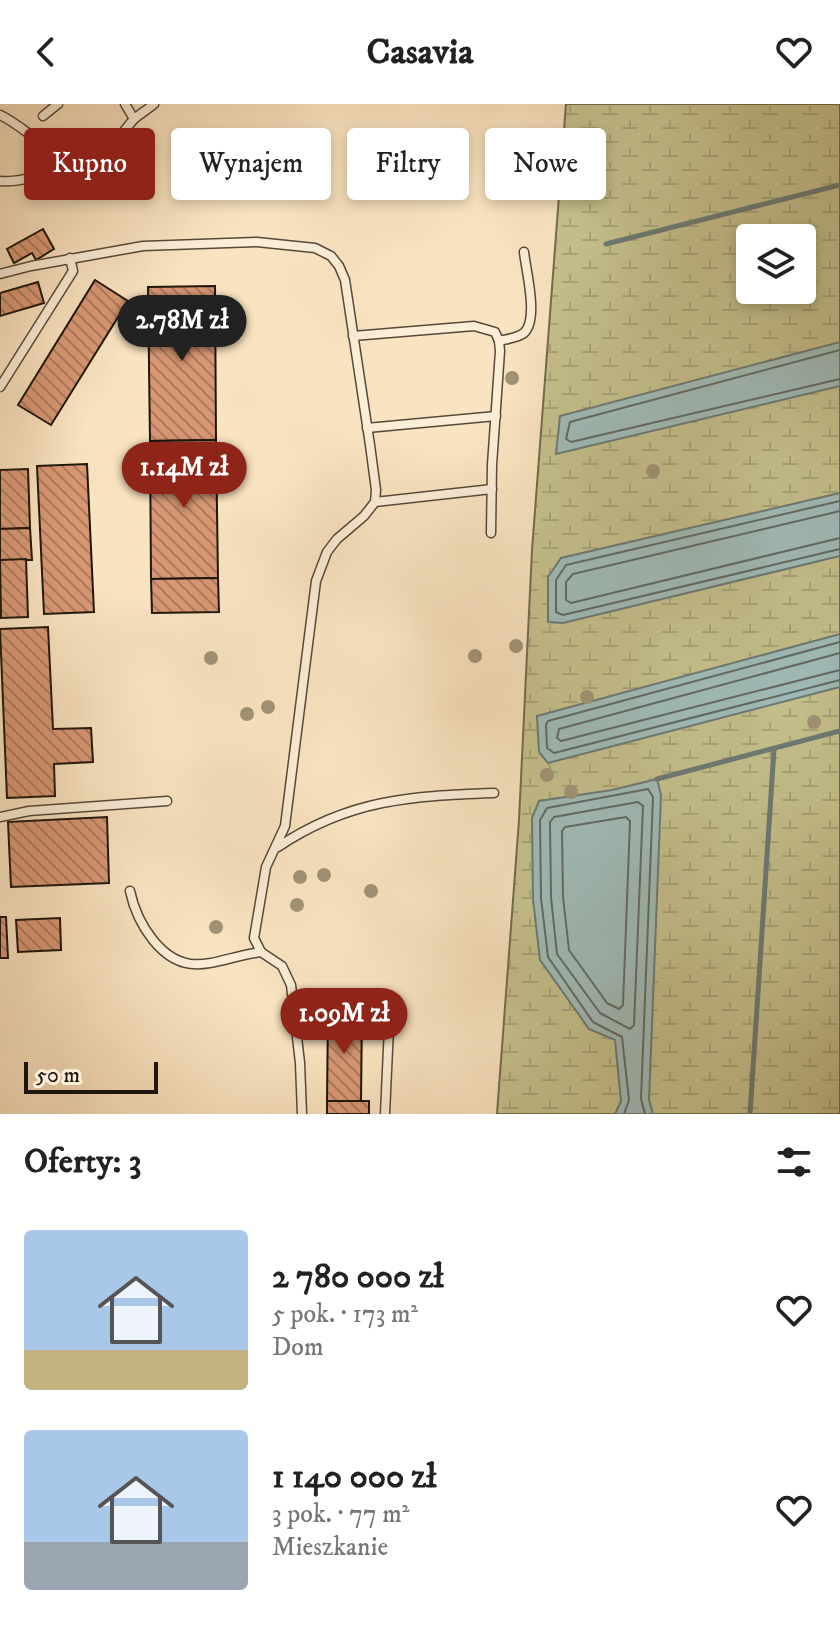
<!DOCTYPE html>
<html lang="pl">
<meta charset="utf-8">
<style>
:root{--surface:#fff;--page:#f6f6f6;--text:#222;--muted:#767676;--accent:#8f2418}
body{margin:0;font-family:"IM FELL DW Pica",serif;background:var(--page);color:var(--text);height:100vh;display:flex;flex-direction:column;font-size:30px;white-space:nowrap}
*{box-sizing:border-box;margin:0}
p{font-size:26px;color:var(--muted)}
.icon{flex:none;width:44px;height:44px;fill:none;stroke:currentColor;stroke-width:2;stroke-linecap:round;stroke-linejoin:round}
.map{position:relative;height:1010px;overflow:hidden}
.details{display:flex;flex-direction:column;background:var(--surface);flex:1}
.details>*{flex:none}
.top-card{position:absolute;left:24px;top:24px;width:792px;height:72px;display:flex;gap:16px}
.buttons{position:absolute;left:736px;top:120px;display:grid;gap:16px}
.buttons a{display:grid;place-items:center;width:80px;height:80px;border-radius:8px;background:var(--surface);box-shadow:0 4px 12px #0003;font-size:40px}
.scale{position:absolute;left:24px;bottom:20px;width:134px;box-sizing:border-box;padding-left:8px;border:4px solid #1f160d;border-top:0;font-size:22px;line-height:28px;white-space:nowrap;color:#1f160d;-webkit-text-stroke:6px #fbedd6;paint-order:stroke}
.price{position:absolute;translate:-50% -68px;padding:0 18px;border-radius:28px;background:var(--accent);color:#fff;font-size:26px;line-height:52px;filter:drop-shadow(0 2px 4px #0008)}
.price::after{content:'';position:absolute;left:50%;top:48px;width:24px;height:18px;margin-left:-12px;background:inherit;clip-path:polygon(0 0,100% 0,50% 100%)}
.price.on{background:#222;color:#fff}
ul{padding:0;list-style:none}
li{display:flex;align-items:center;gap:24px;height:200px;padding:0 24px}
li span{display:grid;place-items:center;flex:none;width:224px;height:160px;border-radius:8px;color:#555}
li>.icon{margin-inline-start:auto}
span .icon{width:96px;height:96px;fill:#fffc;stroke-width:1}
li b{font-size:34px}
h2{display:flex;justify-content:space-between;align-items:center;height:96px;padding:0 24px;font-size:34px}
.chip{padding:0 28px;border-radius:8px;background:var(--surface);box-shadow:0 4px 12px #0003;font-size:28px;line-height:72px}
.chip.on{background:var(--accent);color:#fff}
header{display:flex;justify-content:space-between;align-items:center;height:104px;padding:0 24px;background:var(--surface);font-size:36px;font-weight:700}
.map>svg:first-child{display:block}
.wetland{fill:url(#wetland-marsh);stroke:#726c4d;stroke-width:2;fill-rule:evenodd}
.water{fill:#a0bdba;stroke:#6c7a75;stroke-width:2}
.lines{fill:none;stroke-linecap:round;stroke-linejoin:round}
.shore{stroke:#606a64;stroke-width:2}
.stream{stroke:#6c7a75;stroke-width:5}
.building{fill:url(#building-back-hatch);stroke:#1f160d;stroke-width:2}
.lane-casing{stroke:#56493a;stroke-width:11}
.lane{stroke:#fbedd6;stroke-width:8}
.tree{fill:#a19376}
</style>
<header><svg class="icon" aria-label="back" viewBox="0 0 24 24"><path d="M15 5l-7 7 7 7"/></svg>Casavia<svg class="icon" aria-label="heart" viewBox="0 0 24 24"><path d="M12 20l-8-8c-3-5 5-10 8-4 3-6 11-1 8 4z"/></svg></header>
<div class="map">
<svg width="840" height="1010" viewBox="0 0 840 1010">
<defs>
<pattern id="wetland-marsh" width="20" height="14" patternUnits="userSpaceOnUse" patternTransform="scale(2)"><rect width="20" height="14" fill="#c5c18d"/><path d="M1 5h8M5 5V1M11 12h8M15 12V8" fill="none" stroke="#a9a578"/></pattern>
<pattern id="building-back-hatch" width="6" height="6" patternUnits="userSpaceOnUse" patternTransform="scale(2)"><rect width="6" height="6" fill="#d89773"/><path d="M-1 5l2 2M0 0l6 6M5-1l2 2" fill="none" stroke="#af7a5d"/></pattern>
</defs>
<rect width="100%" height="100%" fill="#f9e3c0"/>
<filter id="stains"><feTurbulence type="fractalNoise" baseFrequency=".0025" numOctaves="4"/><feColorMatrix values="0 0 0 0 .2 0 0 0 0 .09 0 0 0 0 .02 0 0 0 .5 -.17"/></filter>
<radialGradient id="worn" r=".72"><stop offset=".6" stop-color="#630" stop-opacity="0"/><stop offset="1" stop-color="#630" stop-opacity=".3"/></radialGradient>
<path class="wetland" d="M566,0H840V1010H497L519,716L532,446ZM750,134H802V186H750Z"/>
<g class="water">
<path d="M840,238V282L556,350L560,312Z"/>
<path d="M840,389V452L563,519L548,518V473L561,454Z"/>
<path d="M840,530V583L548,659L539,648L537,612Z"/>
<path d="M657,675L661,691L649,996L653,1010H615L621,997L615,936L589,925L540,856L533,795L532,714L539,697L612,686Z"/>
</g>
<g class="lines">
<g class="shore">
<path d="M840,246L570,318L566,335L571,338L840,275"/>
<path d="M840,397L566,461L556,476V508L563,511L840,445"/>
<path d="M840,407L573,470L566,478V496L571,499L840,434"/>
<path d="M840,538L548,617L546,621L547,644L554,649L840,576"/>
<path d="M840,549L559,625L557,634L561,637L840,566"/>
<path d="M638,698L643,702L634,921L630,925L600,909L557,850L551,793L550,718L554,713Z"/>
<path d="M626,713L630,717L623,901L619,905L607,899L569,846L563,793L562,727L565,723Z"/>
<path d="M624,1010L629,996L622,933L593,918L548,853L541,794L540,716L547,704L648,685L653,693L641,995L645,1010"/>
</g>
<g class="stream">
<path d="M606,140L840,81"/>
<path d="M657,675L840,627"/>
<path d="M750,1010L774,645"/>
</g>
</g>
<g class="building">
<path d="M43,125L54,145L36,156L32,149L14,159L7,145Z"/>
<path d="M95,176L128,197L51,321L18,301Z"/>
<path d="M38,178L44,199L0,212V189Z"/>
<path d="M215,182L216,336L150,337L148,183Z"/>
<path d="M216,336L218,474L151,475L150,337Z"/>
<path d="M87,360L94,508L44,510L37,362Z"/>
<path d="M28,365L30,424L0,425V366Z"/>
<path d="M30,424L32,456H0V425Z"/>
<path d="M26,455L28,513L1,514L0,456Z"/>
<path d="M218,474L219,508L152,509L151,475Z"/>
<path d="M48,523L53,625L91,624L93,658L54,660L55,692L7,694L0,525Z"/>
<path d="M107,713L109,779L11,783L8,718Z"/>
<path d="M0,813H6L8,854H0Z"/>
<path d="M60,814L61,846L18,848L16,816Z"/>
<path d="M328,907H362L361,997H327Z"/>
<rect x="327" y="997" width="42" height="13"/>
</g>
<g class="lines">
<g class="lane-casing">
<g id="lane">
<path d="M125,0L134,15"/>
<path d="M0,11C33,26 66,74 104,47C117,39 124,26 134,15C140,10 148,5 154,0"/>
<path d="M43,12L58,0"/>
<path d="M0,77C27,79 47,68 70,56"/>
<path d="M0,170L31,162L143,142L257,138L315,144L331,152L339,162L345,176L370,341L376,386L375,398L364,412L337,435L327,448L316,477L285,722L266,763L254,834L261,848L282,862L291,881L300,959L302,1010"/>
<path d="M353,232L474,222L495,228L499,237L500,247L492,361L491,429"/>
<path d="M499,237C507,235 517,234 524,229C539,215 526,167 524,148"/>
<path d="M0,283L73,167L70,154"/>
<path d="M367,324L496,312"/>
<path d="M375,398L492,385"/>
<path d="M0,713L29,707L167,697"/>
<path d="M278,743C349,695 412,692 494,689"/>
<path d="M130,787C134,806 141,821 153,836C187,878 216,854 261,848"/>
<path d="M293,896H377L385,901L389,923L385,1010"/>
</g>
</g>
<use href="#lane" class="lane"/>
</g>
<g class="tree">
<circle cx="512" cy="274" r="7"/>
<circle cx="653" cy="367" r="7"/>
<circle cx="516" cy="542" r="7"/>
<circle cx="475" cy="552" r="7"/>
<circle cx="211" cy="554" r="7"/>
<circle cx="587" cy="593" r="7"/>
<circle cx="268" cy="603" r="7"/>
<circle cx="247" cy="610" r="7"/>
<circle cx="814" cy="618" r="7"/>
<circle cx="547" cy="671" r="7"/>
<circle cx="571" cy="688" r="7"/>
<circle cx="324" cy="771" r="7"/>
<circle cx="300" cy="773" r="7"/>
<circle cx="371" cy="787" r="7"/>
<circle cx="297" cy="801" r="7"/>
<circle cx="216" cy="823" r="7"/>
</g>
<rect width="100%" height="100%" filter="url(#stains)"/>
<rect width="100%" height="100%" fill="url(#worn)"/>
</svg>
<div class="buttons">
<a><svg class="icon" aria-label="layers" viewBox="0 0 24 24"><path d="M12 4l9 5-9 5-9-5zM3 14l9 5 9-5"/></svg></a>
</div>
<div class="scale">50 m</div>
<b class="price on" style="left:182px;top:259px">2.78M zł</b>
<b class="price" style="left:184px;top:406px">1.14M zł</b>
<b class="price" style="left:344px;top:952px">1.09M zł</b>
<div class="top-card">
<a class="chip on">Kupno</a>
<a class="chip">Wynajem</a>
<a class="chip">Filtry</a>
<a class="chip">Nowe</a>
</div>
</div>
<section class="details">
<h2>Oferty: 3<svg class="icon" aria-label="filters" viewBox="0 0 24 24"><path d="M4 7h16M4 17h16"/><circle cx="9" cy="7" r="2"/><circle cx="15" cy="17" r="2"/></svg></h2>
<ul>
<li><span style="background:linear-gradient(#a9c7e8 75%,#c2b280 0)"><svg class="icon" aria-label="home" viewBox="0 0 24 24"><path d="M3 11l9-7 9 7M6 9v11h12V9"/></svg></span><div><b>2 780 000 zł</b><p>5 pok. · 173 m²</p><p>Dom</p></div><svg class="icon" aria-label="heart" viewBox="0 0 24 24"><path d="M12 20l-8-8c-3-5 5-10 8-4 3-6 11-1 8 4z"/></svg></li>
<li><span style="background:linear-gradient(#a9c7e8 70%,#9aa5b1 0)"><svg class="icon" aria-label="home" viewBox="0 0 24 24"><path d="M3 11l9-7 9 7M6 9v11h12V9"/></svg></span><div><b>1 140 000 zł</b><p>3 pok. · 77 m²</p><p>Mieszkanie</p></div><svg class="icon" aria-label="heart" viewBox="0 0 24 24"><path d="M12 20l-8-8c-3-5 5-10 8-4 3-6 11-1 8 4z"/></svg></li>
</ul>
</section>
